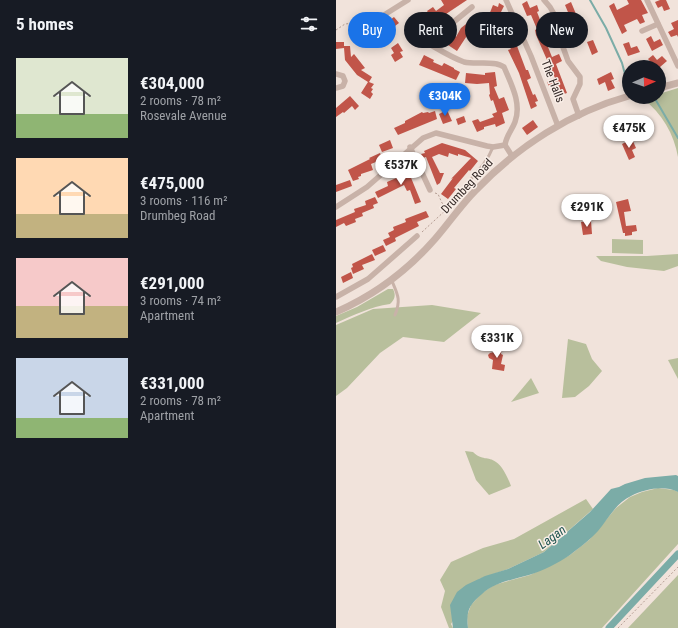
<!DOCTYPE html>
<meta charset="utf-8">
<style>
:root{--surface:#171b24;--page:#242831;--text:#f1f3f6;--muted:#9ea1a6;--accent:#1a73e8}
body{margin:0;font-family:"Roboto Condensed",sans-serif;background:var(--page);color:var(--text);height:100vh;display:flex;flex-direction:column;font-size:15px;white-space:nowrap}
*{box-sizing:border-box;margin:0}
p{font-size:13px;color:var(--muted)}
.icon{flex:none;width:22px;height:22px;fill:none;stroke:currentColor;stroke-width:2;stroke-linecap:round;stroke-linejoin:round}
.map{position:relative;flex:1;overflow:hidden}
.panel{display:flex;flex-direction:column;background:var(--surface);width:336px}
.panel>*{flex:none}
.hud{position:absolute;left:12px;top:12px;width:270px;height:36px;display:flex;gap:8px}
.needle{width:26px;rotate:88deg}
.buttons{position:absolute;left:286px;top:60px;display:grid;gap:8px}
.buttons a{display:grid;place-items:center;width:44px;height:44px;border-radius:50%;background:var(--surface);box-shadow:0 2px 10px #0003;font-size:20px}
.price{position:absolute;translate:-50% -34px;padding:0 9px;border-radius:14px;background:#fff;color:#222;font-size:13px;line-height:26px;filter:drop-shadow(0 1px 2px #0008)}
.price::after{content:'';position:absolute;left:50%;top:24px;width:12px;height:9px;margin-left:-6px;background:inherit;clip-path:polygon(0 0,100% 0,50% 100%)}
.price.selected{background:var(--accent);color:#fff}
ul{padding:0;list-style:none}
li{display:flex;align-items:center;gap:12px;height:100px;padding:0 16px}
li span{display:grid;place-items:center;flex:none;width:112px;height:80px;border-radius:0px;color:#555}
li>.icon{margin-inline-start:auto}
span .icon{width:48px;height:48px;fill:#fffc;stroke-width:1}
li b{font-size:17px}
h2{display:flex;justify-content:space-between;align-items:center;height:48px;padding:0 16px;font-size:17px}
.tag{padding:0 14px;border-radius:18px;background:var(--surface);box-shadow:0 2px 10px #0003;font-size:14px;line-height:36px}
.tag.selected{background:var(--accent);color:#fff}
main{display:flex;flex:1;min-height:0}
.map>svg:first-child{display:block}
.green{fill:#b8bf9c}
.water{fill:#7baca7}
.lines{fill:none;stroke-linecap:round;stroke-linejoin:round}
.stream{stroke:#7baca7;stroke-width:2}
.canal{stroke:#7baca7;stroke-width:7}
.building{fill:#c15549}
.path{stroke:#b49c92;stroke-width:1;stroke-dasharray:2 2;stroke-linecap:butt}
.service{stroke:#c8b2a8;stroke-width:3}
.minor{stroke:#c8b2a8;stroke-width:5.5}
.tertiary{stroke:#c8b2a8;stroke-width:7}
.labels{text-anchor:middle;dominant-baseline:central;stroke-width:3;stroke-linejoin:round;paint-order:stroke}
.street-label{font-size:12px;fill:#352a28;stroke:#f9eee7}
.water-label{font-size:13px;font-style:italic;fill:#1f5550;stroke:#f9eee7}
</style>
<main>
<section class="panel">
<h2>5 homes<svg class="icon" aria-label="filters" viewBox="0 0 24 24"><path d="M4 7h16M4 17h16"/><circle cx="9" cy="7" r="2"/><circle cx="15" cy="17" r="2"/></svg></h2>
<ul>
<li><span style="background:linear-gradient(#dfe7d0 70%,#8fb573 0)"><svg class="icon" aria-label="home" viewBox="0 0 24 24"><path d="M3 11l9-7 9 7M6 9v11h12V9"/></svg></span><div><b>€304,000</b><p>2 rooms · 78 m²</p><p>Rosevale Avenue</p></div></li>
<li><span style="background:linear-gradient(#ffd9b3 70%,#c2b280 0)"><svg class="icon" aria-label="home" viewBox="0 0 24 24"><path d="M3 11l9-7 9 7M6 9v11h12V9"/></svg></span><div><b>€475,000</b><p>3 rooms · 116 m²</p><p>Drumbeg Road</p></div></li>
<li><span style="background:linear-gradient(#f6c9c9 60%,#c2b280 0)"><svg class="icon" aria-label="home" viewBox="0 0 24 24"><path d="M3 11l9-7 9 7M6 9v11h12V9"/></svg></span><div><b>€291,000</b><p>3 rooms · 74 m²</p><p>Apartment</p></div></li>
<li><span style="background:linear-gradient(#c9d6e8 75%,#8fb573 0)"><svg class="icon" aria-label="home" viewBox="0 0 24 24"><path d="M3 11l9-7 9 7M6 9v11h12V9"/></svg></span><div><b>€331,000</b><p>2 rooms · 78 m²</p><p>Apartment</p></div></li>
</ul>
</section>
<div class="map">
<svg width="342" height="628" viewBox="0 0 342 628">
<rect width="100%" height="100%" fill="#f1e3db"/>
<g class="green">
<path d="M342,88V157C338,134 326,113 307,99L313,97H323V94Z"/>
<path d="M276,239L307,240V254L276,253Z"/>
<path d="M342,254V266L328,271L291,267L265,261L260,256H311Z"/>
<path d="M52,289H57C60,295 59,299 54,304C34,307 18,315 0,323V316L21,307Z"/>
<path d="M96,305L145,313L108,342L67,337L44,353L11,388L0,396V325L37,309Z"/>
<path d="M232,339L250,344L256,359L266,371L253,386L239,397L226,398Z"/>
<path d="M342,358V379L332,360Z"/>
<path d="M195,378L203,393L175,402Z"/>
<path d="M129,451L137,452C146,461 152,456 160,462C166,465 173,480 175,486L153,495L140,480Z"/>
<path d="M322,488L338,490L342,492V544L266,628H132L131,616L135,605L146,593L158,585L194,575L234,555L253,540L280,508L294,497L306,492Z"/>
<path d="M250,499L257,509L208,552L172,569L143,579L115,624L117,628H113L105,607L109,591L104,580L115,562L147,548L178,539Z"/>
<path d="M342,575V628H292Z"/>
</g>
<path class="water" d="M340,475L342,476V492C328,485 309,489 295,496C280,503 272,519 262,531C254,540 243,548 234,555C222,563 207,571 193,575C176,580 159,582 146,594C133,605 130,611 132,628H117L114,605L121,592L130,585L149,576L172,569L208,552L254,512L275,489L283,487L289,484L309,478Z"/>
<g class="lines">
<g class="stream">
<path d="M254,0L270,28L286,63L290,78L293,79"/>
<path d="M318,97L342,138"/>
</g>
<path class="canal" d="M273,628L342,554"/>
</g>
<g class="building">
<path d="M105,0H131L113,12L106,17V19L82,36L80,34L76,36L73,31L82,24L79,20L83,17L85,20L93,14L91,11L97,7L100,11L108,5Z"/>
<path d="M291,0H305L312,13L306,15L309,22L304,24L301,19L288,25L291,31L286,34L273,6L278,3L281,10L293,4Z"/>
<path d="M324,0H330L334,9L328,11L326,6L322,8L319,2Z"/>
<path d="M191,1L194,8L201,5L203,11L201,12L212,40L215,39L218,44L212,47L216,57L223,54L226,61L220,64L231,93L225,95L220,83L213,86L211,82L219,78L200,35L199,30L201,29L195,15L191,16L186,4Z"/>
<path d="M235,2L240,14L234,17L229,5Z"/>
<path d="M163,3L168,6L159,24L151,20L157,5L162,7Z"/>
<path d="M58,17L63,23L51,32L46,26Z"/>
<path d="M139,17L145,23L133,35L132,34L121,51L112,45L118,35L120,37L125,28Z"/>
<path d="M342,20V37L341,35L335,37L332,32L338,29L335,23Z"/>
<path d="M245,25L247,31L234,36L232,31Z"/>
<path d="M160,33L165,41L156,46L155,45L151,47L146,40Z"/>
<path d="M315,36L318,42L324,39L327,45L316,51L310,39Z"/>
<path d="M257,40L262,52L256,55L251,42Z"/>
<path d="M0,42H8V46H14L15,57L18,54L29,68L25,70L36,77L33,82L38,84L35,88L37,89L35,92L37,94L34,99L25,93L32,82L21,75L9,60L8,48L0,49Z"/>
<path d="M293,42L295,48L301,46L304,52L292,56L287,44Z"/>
<path d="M62,43L67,51L64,52L67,57L59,62L55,55L58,53L55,48Z"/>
<path d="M178,44L179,47L181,46L190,70H192L195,78L191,80L197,95L199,94L202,101L199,102L201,106L195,109L183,73L172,50L175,49L173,46Z"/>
<path d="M88,55L98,60L97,62L106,66L108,63L118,68V69L124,72L120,80L83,65Z"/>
<path d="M317,55L321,60L326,56L331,61L324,67H319L312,59Z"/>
<path d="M159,72L161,86L158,87L163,99L168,97L173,110L166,113L169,123L160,127L159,124L148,127V129L141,132L136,121L142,119L144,122L158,117L156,114L161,112L157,100L155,101L153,95L154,94L153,83L141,84L129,83L130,73L149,75V73Z"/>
<path d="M275,72L278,79L275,80L279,88L272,91L269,82L263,85L261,79Z"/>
<path d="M14,96L23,106L19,110L16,106L8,113L7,112L0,117V108Z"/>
<path d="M111,110L116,121L107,124L103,114Z"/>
<path d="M99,111L101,119L62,135L58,128L69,123V121L86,112L87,113L92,112L93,113Z"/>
<path d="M128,116L130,122L122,125L120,119Z"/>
<path d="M197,120L202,127L191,135L186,128Z"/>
<path d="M296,139L300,148L296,150L299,157L293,160L286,144Z"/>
<path d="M54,140L57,148L46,152L43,145Z"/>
<path d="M106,143L129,150L142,161L134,171L133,170L118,188L120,189L112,199L105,194L117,178L115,179L135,158L122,154V156L113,153L112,157L103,154L96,157L104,173H108L104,183L101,185L90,157L87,158L85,154L89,153L88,151Z"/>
<path d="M44,153L47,159L35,164L37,170L25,174V176L22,177L23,179L17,181L12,170L34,159L33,158Z"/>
<path d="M71,168L85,202L79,204L74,190L71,191L68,185L42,198L39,192L52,186L51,182L65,176L63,171Z"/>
<path d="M14,180L16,186L0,192V185Z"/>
<path d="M39,197L42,203L37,205L38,208L26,213L27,216L19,219L20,222L10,226L8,223L0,227V220L19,212L18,209L30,205L29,201Z"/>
<path d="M292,199L295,211L288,212L290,226L300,225L301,231L296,232V235L289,236V233H287L280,202Z"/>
<path d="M90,211L93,217L81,222L83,226L59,238L60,241L50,246L47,240L54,237L52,233L58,230L57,227L70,222L69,219Z"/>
<path d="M255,221L256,234L247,235L245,222Z"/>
<path d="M47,245L50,251L39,256L36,250Z"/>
<path d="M36,254L39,260L26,265L28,269L17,274L15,268L17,267L16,264Z"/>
<path d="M15,272L17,278L7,283L5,277Z"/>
<path d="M159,345L166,346L165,354L167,355L165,364L169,365L168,371L156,369L157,360L153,358L152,355L154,353L158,352Z"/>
</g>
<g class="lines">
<g class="path">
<path d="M0,30L9,24L18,23L40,37"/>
<path d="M99,193L102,194L106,203L114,209"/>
<path d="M86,232L112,208L134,183"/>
<path d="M282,628L342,567"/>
</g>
<g class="service">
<path d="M135,179C144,169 152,160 157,147"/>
<path d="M56,281C62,295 65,300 59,315"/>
</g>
<g class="minor">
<path d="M170,0L195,56L222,126"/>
<path d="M208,0L214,7L218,14L223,36L232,61L244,77V84L237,99L243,116"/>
<path d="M311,0L342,66"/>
<path d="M48,15L72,0"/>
<path d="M306,31L322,24"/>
<path d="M86,40C99,47 114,57 128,62C140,65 159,60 168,67C175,84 186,103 179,122C176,130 170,136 169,145L176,156"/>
<path d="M98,46L109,29L136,7"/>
<path d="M0,74L7,76L9,81L7,86L0,88"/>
<path d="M74,147L94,190"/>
<path d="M0,207L31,187L87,138L100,133L151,146L157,147L169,145"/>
<path d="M0,297L32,279L81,236"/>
</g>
<g class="tertiary">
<path d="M323,88L342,83"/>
<path d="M0,312C39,295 71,271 99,239C113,223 125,205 140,190C181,147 235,112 293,96"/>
</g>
</g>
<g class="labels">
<g class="street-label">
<text transform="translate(217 81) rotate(69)">The Halls</text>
<text transform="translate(131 186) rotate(-47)">Drumbeg Road</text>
</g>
<g class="water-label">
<text transform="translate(216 537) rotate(-36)">Lagan</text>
</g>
</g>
</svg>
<div class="buttons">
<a><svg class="needle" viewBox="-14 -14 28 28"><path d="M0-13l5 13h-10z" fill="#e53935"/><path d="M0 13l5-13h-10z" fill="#9ea1a6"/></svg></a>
</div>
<b class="price selected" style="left:109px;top:117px">€304K</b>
<b class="price" style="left:293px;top:149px">€475K</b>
<b class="price" style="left:65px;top:186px">€537K</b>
<b class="price" style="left:251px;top:228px">€291K</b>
<b class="price" style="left:161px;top:359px">€331K</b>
<div class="hud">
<a class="tag selected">Buy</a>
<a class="tag">Rent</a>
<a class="tag">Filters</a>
<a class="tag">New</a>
</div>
</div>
</main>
